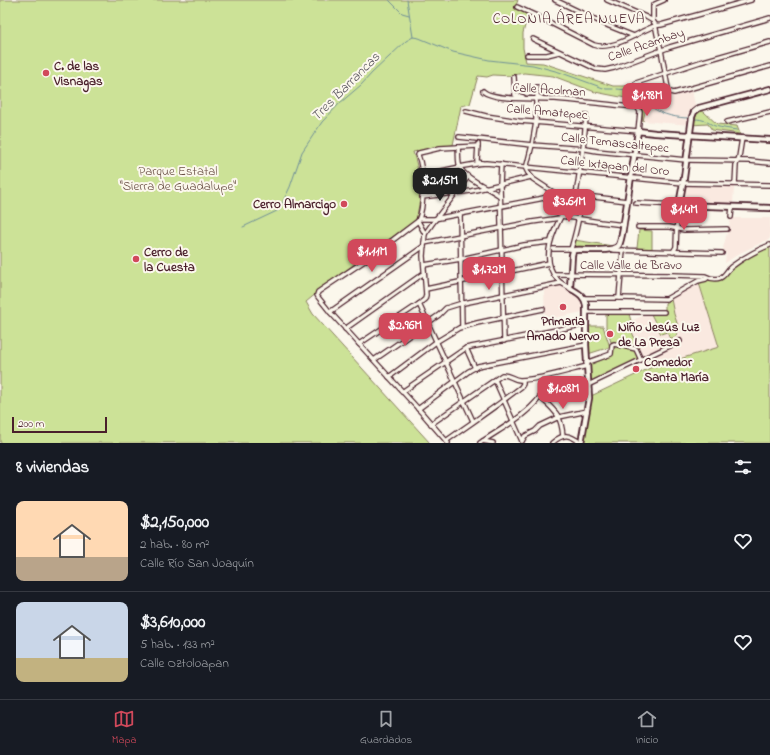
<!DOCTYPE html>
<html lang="es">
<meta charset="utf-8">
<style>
:root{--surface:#171b24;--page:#20242c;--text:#f1f3f6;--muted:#9ea1a6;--line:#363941;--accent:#d1495b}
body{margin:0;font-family:"Indie Flower",sans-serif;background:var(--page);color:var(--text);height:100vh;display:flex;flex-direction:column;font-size:15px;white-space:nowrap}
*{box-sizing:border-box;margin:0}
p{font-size:13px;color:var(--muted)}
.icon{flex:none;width:22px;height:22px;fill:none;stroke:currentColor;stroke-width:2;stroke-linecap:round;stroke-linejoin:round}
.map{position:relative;height:443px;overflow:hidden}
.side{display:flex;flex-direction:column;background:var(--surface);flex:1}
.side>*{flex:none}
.scale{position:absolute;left:12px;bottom:10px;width:95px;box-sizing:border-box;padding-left:4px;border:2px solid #4a1f2b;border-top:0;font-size:11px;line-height:14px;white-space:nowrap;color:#4a1f2b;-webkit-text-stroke:3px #fbf7ec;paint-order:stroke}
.price{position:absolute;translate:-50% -34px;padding:0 9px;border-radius:8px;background:var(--accent);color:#fff;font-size:13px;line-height:26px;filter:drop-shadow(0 1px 2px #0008)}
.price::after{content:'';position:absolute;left:50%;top:24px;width:12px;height:9px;margin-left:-6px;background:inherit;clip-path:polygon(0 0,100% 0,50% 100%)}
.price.current{background:#222;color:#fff}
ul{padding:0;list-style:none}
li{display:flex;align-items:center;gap:12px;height:100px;padding:0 16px}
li+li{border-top:1px solid var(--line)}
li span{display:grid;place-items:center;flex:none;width:112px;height:80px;border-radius:8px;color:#555}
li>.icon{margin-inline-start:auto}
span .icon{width:48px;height:48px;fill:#fffc;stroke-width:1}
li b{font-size:17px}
h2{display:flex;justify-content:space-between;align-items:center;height:48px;padding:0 16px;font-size:17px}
.dock{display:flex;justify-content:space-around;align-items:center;height:56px;border-top:1px solid var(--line);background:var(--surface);font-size:11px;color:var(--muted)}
.dock a{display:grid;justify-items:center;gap:2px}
.dock .current{color:var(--accent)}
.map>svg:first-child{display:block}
.built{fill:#fae9e0}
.green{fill:#cce297;stroke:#8b8061}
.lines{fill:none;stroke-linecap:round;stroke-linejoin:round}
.stream{stroke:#6f8f97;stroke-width:1}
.street-casing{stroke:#4a1f2b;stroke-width:6}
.secondary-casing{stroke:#4a1f2b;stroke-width:8}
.street{stroke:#fbf7ec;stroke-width:3.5}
.secondary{stroke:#fbf7ec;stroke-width:4.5}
.poi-dot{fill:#d1495b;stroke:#fbf7ec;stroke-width:1.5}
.labels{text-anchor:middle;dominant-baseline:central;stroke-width:4;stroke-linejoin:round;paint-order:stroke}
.street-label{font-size:13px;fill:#4a1f2b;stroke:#fbf7ec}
.poi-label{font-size:13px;font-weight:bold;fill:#4a1f2b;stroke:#fbf7ec;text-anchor:start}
.park-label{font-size:13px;fill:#6a5046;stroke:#fbf7ec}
.neighbourhood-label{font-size:14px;letter-spacing:1px;fill:#4a1f2b;stroke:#fbf7ec}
.water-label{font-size:14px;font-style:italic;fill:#5c5761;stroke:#fbf7ec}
</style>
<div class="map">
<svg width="770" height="443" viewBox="0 0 770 443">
<rect width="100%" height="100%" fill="#fbf7ec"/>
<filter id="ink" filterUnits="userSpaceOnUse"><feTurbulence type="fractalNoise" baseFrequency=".025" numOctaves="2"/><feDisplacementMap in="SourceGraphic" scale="8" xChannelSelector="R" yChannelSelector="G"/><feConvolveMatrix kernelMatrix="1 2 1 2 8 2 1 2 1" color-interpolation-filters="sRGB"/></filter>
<g filter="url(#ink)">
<g class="built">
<path d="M668,91L669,94L675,96L692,91L696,109L690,125L643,121L648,99L651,95Z"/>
<path d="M685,185L709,187H734L733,204L683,205Z"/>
<path d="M731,218H770V238L767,241H765L740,253L725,263L726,254L723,248Z"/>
<path d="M698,282L699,283L719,347L650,368L647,360L682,343L681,339L642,356L628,322L647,314H651L661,334L679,329L674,314L671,299Z"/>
<path d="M559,285L581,299L582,303V312L545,320L544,289Z"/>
</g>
<g class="green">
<path d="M0,0H518L515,8L528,15L523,33V48L526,62L543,63L613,86H630L651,95L648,99L643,121L641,101L595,92L553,76L524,73L513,75L512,76L493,75L487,77L478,76L470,104L461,106L453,145L444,146L413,152C419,170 423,191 418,210C418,213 417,216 416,220L335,278L306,302L313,314L430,443H0Z"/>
<path d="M696,109L704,112L717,124L737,126L740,134L712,130L708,124L690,125Z"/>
<path d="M639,230L652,231V250L637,248Z"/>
<path d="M574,240L613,246L603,249L570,250Z"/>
<path d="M770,243V443H583L591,396L650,368L719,347L699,283L713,278H721L729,270L730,266Z"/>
<path d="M671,299L674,314L679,329L676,336L670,339L667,332L661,334L651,314H665V303Z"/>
<path d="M606,314H629L631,321L628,323L639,348L611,342L606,327Z"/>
<path d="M587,326H603L610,347L588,354Z"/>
<path d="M613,345L636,351L640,360L591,382L590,365L613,355Z"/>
</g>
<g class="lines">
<g class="stream">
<path d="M389,0L402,13L409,15"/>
<path d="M407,0L413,37"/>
<path d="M617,89C625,90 634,89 641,93C646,96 649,104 653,108C662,115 678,118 689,118"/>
<path d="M694,119C705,119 706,122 715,126C722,128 730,129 737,130"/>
<path d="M243,227L279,210L290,187L302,152L322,122L340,103L361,85L372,73L406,41L413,37L419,38L453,52L489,60L533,65L559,72L606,89H613"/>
</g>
<g class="street-casing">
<g id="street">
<path d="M555,0L609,26L634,36"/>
<path d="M607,0L646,17L653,21L655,24L657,34L661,50L668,88L670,92L674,93L770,66"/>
<path d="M517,7L541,18L594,45C609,50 631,38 643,31C650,28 654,25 661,25L751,0"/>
<path d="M653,21V6L655,4L664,0"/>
<path d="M533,39L596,69L605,70L614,68L670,47L770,18"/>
<path d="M527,55H547L559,52"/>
<path d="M514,77L515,95L523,97"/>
<path d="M636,83L700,62L770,42"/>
<path d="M537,87V96L542,98"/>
<path d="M536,99V122L532,145L526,169L528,173L533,179L562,198L565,203V209C554,229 539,258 557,279C560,283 565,285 570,288"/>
<path d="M466,111L486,116L519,121L546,123L638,131L640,112L638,108L635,107C609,105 582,101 555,99C541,98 492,101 483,91"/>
<path d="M727,122L770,112"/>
<path d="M459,137L532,145L586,149L597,151L686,160L750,161L770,163"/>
<path d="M478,144L477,161L478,162L482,163"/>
<path d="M458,147C459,154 457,164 461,169C466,179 491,189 500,196"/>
<path d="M501,164L500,184L504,341"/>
<path d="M422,174C444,172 464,164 486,163L683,183L770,185"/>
<path d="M735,184L736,165L739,157L742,138"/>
<path d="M576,195C580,168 585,142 586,115"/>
<path d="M422,197L471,191L531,177"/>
<path d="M636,203L679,205L677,219L676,247L673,252"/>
<path d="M460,214L462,327"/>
<path d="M561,216L600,222L624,225"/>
<path d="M731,217L732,207"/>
<path d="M419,219H434L539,199L560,194L578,195L627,201"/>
<path d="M418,221L425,234"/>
<path d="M638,227H669L684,230L727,229"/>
<path d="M424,243L532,222L560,218"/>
<path d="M553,249H571L573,250"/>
<path d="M571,249C575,235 583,209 578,195"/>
<path d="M613,250L722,253"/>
<path d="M424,265L461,259L524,245L550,242"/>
<path d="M554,274L673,275L705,276C709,278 715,280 720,278C725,276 727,270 731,267C743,258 757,250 770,245"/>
<path d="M426,289L549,263"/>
<path d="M584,298H619L666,299L698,281L706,279L707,278"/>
<path d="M619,298L623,250"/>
<path d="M419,304L473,421"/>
<path d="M330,312L424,246"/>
<path d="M586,312H664"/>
<path d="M345,329L424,273"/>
<path d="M359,344L419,304L425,299L426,295L423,256L424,243L425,234L432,224L468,177"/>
<path d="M466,348L475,368"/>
<path d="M374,360L439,315L446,308L459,304L561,283"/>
<path d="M586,363L611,354L612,345L614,344L636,349L641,360"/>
<path d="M389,377L436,342L459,328L477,323L543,309"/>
<path d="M495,380L522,441"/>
<path d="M588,385L680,341"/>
<path d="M402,392L466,348L586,324"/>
<path d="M540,397C555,411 561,414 563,436"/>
<path d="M418,409L469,371L478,366L586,345"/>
<path d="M431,424L502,375C509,374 513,380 520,380C539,380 567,371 587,366"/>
<path d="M446,441C471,423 497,406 521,387L523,384V380"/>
<path d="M483,441L493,443"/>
<path d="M522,441L525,436L535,431L540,426L559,417L587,411"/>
<path d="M448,443L422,413L330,312L318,297L317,295L318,292L369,258L418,221C425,206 424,170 418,155L419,153L440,148L478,146"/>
<path d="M480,443C500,429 525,417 540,397L589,390"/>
<path d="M552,443C564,433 569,434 581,443"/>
</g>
</g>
<g class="secondary-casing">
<g id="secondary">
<path d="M770,89L699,108L694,112L692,117L684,178L679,205L770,208"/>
<path d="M581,443L589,398L586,345V305C584,295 578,293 570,288L572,255L573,251L575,250C584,249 614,253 619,245C621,241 622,234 623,229L638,131L655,133L770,140"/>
</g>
</g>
<use href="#street" class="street"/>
<use href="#secondary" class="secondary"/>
</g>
</g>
<g class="poi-dot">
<circle cx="46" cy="73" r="4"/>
<circle cx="344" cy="204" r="4"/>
<circle cx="136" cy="259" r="4"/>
<circle cx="563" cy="307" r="4"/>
<circle cx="610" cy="334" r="4"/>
<circle cx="636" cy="369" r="4"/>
</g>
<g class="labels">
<g class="street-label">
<text transform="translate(646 45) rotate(-19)">Calle Acambay</text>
<text transform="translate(549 90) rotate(4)">Calle Acolman</text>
<text transform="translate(547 112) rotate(5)">Calle Amatepec</text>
<text transform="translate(615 143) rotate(6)">Calle Temascaltepec</text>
<text transform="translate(615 166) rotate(6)">Calle Ixtapan del Oro</text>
<text x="631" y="265">Calle Valle de Bravo</text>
</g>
<g class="poi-label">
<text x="54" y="66">C. de las<tspan x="54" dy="15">Visnagas</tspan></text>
<text x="336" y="204" text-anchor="end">Cerro Almarcigo</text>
<text x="144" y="252">Cerro de<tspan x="144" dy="15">la Cuesta</tspan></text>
<text x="563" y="321" text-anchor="middle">Primaria<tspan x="563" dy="15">Amado Nervo</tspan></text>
<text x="618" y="327">Niño Jesús Luz<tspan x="618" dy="15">de La Presa</tspan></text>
<text x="644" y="362">Comedor<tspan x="644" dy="15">Santa María</tspan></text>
</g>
<g class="park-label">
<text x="178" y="171">Parque Estatal<tspan x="178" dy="15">"Sierra de Guadalupe"</tspan></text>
</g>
<g class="neighbourhood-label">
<text x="569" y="19">COLONIA ÁREA NUEVA</text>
</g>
<g class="water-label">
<text transform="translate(346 87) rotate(-45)">Tres Barrancas</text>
</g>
</g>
</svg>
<div class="scale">200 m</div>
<b class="price" style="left:647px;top:117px">$1.98M</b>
<b class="price current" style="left:440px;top:202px">$2.15M</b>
<b class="price" style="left:569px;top:223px">$3.61M</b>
<b class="price" style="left:684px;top:231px">$1.4M</b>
<b class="price" style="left:372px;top:273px">$1.11M</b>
<b class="price" style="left:489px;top:291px">$1.72M</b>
<b class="price" style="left:405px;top:347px">$2.96M</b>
<b class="price" style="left:563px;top:410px">$1.08M</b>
</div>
<section class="side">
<h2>8 viviendas<svg class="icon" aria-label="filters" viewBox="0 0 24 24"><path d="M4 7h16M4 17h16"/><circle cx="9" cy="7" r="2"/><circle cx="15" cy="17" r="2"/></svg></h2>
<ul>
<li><span style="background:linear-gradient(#ffd9b3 70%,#b9a48a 0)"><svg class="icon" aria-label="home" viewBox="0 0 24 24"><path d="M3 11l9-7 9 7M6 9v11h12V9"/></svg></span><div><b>$2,150,000</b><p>2 hab. · 80 m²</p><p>Calle Río San Joaquín</p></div><svg class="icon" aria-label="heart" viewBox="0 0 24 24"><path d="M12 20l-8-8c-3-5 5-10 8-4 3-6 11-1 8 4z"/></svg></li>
<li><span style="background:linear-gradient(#c9d6e8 70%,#c2b280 0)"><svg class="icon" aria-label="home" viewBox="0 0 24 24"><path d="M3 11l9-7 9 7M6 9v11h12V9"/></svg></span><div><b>$3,610,000</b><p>5 hab. · 133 m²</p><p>Calle Oztoloapan</p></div><svg class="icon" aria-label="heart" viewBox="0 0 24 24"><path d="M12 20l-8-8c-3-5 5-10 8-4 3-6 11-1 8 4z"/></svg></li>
</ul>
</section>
<nav class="dock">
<a class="current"><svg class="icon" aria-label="map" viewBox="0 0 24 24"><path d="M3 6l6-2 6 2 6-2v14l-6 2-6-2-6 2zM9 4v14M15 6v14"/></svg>Mapa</a>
<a><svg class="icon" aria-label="saved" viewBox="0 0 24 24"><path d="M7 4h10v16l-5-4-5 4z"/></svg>Guardados</a>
<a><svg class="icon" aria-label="home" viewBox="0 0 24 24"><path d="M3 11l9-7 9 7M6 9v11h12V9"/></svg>Inicio</a>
</nav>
